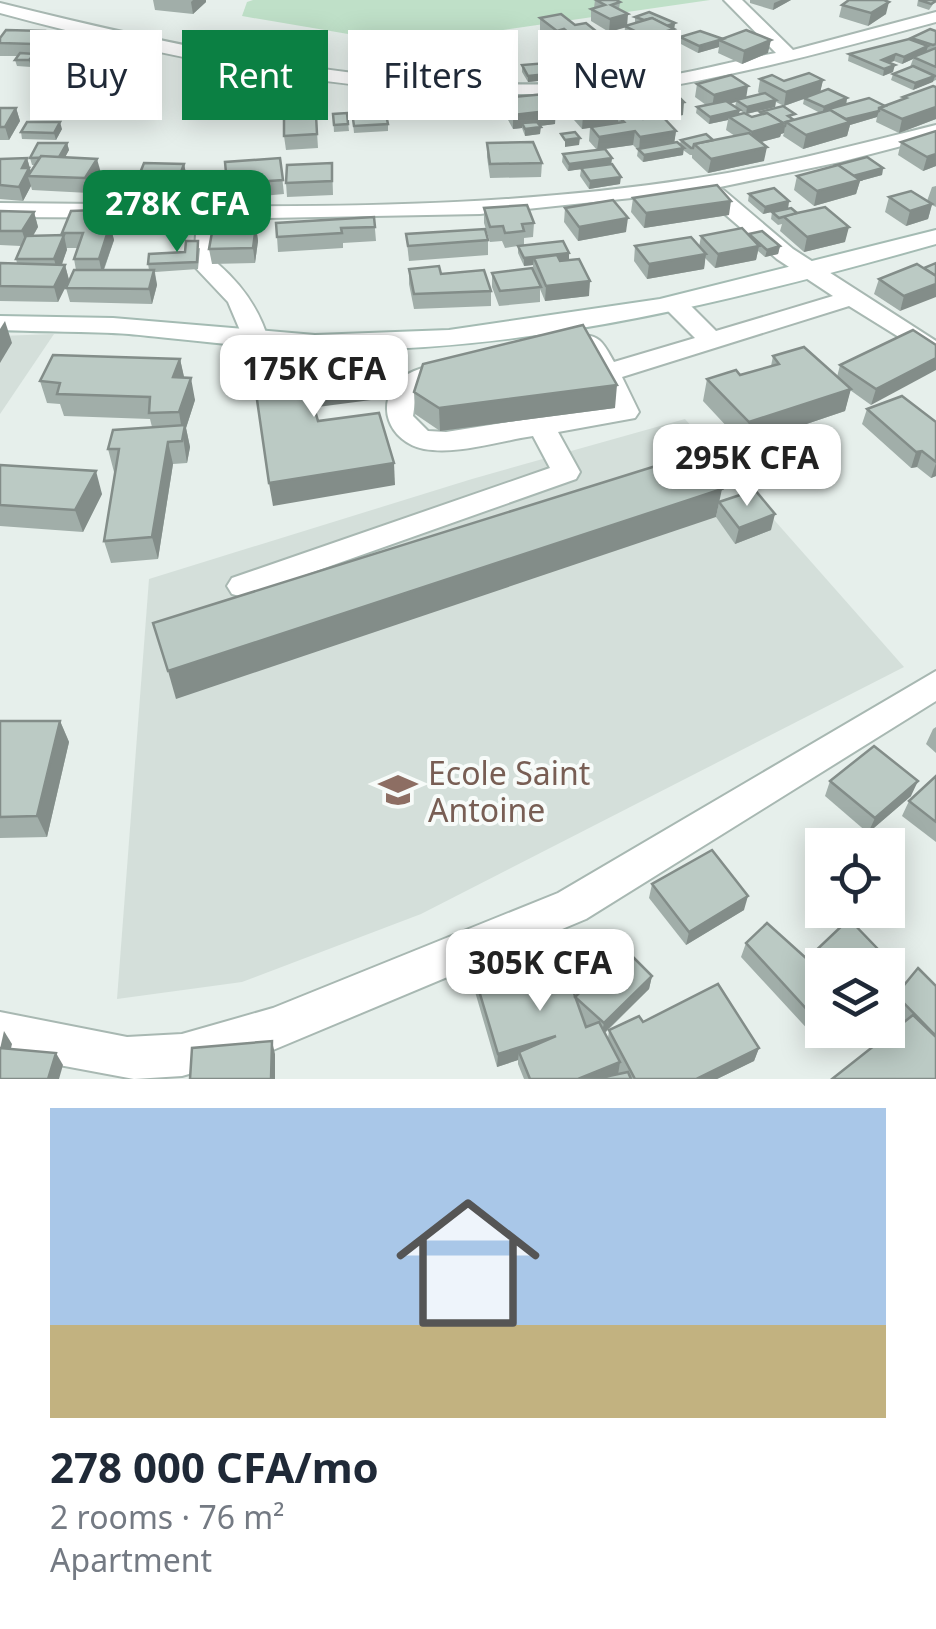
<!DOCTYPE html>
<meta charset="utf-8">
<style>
:root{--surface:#fff;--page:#f2f2f3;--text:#1f2937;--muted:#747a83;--accent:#0b8043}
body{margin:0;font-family:"Noto Sans",sans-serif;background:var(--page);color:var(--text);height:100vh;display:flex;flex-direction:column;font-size:38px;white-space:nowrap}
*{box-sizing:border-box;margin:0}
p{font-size:32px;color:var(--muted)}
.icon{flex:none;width:55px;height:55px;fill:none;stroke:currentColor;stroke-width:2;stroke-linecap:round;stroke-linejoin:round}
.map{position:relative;height:1079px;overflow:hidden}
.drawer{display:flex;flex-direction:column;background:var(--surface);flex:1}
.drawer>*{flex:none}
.top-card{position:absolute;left:30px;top:30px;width:878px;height:90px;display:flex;gap:20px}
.tools{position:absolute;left:805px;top:828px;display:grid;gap:20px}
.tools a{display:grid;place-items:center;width:100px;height:100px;border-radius:0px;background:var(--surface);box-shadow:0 5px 25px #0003;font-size:50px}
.price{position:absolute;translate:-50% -85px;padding:0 22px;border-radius:20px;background:#fff;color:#222;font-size:32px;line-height:65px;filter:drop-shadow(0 2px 5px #0008)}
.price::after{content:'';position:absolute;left:50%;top:60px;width:30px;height:22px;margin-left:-15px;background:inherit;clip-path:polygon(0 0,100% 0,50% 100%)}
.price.selected{background:var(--accent);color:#fff}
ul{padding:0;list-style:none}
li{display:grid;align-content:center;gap:20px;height:530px;padding:0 50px}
li span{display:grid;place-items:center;height:310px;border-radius:0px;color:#555}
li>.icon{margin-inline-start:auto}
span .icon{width:180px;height:180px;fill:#fffc;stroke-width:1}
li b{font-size:42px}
.tag{padding:0 35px;border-radius:0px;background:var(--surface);box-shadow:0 5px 25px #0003;font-size:35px;line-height:90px}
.tag.selected{background:var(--accent);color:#fff}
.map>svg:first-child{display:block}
.built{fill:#d4dfda}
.green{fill:#bfe0c8}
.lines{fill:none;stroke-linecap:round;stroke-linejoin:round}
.minor-casing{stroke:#a8b8b2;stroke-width:4}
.secondary-casing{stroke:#a4bbb3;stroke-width:4}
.minor{fill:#fff;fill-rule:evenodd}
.secondary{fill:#fff;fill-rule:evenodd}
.wall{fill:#a1aea9;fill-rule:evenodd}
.shaded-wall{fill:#838d89}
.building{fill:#bbcac4;stroke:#838d89;stroke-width:2.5}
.labels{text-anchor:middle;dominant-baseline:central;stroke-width:8;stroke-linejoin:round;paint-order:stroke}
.near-education-label{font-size:32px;fill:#785e54;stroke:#f7fbf9;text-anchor:start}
</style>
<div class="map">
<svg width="936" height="1079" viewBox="0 0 936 1079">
<rect width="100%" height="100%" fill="#e6efeb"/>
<g class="built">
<path d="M54,334L0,414V336Z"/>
<path d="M685,419L904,667L421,914L242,982L117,999L149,579L472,479Z"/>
</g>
<path class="green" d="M253,0H710L407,44L242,16L247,2Z"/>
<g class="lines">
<g class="minor-casing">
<g id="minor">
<path d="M724,0H742L793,50L936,12V22C836,49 735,77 632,92C600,97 565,93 533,94C352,96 174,60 0,13V3C204,54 414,97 626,81C676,78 727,62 776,53Z"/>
<path d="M936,125V137L840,162L720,187L793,249L936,341V360L849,306L622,377L639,412L635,418L558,432L580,472L576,479L243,597L232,594L227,586L232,578L550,468L533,436C499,441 458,455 424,449C389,442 373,403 402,378C416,367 437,365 454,361L467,369C454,383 430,380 416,395L413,416L428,431L446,432L610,406L574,342L578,337C599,331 605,346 614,362L695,338L665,308L662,303L665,298H683L716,331L833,296L777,259L698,191L480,214L219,219L218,264C243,286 260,310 269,342L256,350L247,347L228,302L194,266L197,218L0,217V203L200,205L207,192L215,191L226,197L222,206C379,207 536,203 691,179C774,167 855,145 936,125Z"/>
<path d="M936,671V701L586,919L273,1050L182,1076L134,1079L0,1054V1012L127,1037L182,1034L273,1008L558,893Z"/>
</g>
</g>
<g class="secondary-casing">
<path id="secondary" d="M936,230V244C744,298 548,348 348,350C275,351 202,341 129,334C86,331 43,332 0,330V316L113,318L315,335L449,330L660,299Z"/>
</g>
<use href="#minor" class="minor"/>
<use href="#secondary" class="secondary"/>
</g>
<g class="wall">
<path d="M151,0H206V2L193,14L155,10L153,0Z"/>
<path d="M595,0L620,2L619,9L627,26L635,23V17L675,23L672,42L652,48L655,56L634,62L638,65L637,78L612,84L563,42L556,44L540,30V18L575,25L617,48L633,43L624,39L625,27L609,32L591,21V9L594,8Z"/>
<path d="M750,0H791L773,10L750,3Z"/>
<path d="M918,0H936L929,10L917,6Z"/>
<path d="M842,5L886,14L868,26L839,17Z"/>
<path d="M44,31L48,44L38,57H36V60L31,67L17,66L15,60L18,56H0V38Z"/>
<path d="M700,31L768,53L742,64L718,53L719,47L698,53L679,43L680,37Z"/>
<path d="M936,31V80L913,90L891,80L893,74L910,67L913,59L902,64L894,61L889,63L893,72L883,76L848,61L849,54L910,40L911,38Z"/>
<path d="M458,50L504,59V72L463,76L458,63Z"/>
<path d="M414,51V78L379,79L378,65Z"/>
<path d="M522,65L566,78L528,82L522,72Z"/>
<path d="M760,79L784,81L823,80L820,92L847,98L846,104L885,106L903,100V97L936,87V119L899,133L876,122L877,117L850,125L847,136L803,149L783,136L784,133L781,134L780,137L761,142L764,161L708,173L692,158V155H690L683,150V155L643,162L637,156L638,150L633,145L605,149L612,158L611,164L620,184L589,189L580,176L581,169L568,171L562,162L563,154L597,150L589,141L590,128L582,129L566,111L567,98L616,102L617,91L683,115L664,118L676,131L674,142L680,144L681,140H713L735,136L726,130L728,120L709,124L696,113L697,107L706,105L695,97L697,84L746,97L760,94L758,92ZM804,99L803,104L820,113L794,120L760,112L759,115L752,117L747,114L775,107L776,102L784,106ZM736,102L735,107L744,113L739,114L730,103Z"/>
<path d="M300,87L298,105H259V98Z"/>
<path d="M54,89L96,102L90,118L67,119L65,113H52L49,100Z"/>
<path d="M503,98L555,124L540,126V134L525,136L522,128L513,129L503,111Z"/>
<path d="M0,108H16L20,121L9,140H0Z"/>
<path d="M352,112L388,124V131L354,133Z"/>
<path d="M347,113L349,131L334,132L333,114Z"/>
<path d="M316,115L318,148L286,150L284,136Z"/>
<path d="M62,129L56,140L22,139L21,132Z"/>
<path d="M936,131V166L923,171L898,155L901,142Z"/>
<path d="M67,143L69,150L65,157L101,173L89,193L32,190L31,186L23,201L0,199V159L27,158L31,172L35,165H32L30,158Z"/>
<path d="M487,143L542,163L541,177L490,178L487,157Z"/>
<path d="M280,158L284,194L229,199L227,184Z"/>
<path d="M332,163L333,195L287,197L286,183Z"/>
<path d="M184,164L187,178L179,198L139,197L136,183Z"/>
<path d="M883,168L882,175L860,181L856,194L814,206L794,190L797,176Z"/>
<path d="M213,182L207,203L187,204L186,196Z"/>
<path d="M936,186V207L932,205L928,219L906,226L885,212L889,197L927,201L932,187Z"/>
<path d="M749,194L789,201L788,208L845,242L804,252L780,231L782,224L778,225L771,219L772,212L763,214L748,201Z"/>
<path d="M633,198L729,215L644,228L631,212Z"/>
<path d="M484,208L534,223L533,237L524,238V245L569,253V260L589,296L545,301L540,289V302L499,306L492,287V273L533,270V265L524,266L518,253V246L505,248L502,241L490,242L484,223Z"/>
<path d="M565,208L626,232L578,241L564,222Z"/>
<path d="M0,211L34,212L38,227L33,236L63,235L62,233L98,225H110L114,240L104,270H149L148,264L200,248L198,269L155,272L157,285L152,304L70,302L66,288L76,270L74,259L78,248H67L62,265H65L69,280L58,302L0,301V263H17L16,259L21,246L0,245Z"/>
<path d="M374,217L376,241L343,243V248L278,252L277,237Z"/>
<path d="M256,226L258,241L255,263L212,264L209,249Z"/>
<path d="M406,234L488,240V255L409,261Z"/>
<path d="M749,235L780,246L778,254L765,257L758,251L756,260L715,268L705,258L704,269L647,279L634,261L635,246L699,247L701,236Z"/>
<path d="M917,264L900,311L874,294L879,279Z"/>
<path d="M409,269L441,274L491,291V306L414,309L409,284Z"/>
<path d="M913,330L871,405L850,390L845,411L744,445L703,401L707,379L740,375L771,366L773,356L837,377L840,365Z"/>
<path d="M180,359L184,378L195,400L186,428L190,447L187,463L173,464L158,559L111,563L104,541L116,472H114L108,449L152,427L150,419L64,416L60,404L47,403L40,381Z"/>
<path d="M414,392L615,408L440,431L415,414Z"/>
<path d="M867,409L936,422V476L931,478L917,467L911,468L862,424Z"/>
<path d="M0,465L102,494L83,532L0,526Z"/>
<path d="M719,502L771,530L735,544L716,517Z"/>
<path d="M0,721H60L69,742L47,837L0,838Z"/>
<path d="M936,727V753L926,744L933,729Z"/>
<path d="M936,776V842L902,816L909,801Z"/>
<path d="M830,781L911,796L868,833L825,796Z"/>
<path d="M652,884L744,910L686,945L649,898Z"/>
<path d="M849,919L899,971L892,984L888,988V965H822V1030H844L825,1048L741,957L746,943L767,923L807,959Z"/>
<path d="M471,964L575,997L652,976L649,989L605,1033L608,1038L609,1030L643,1022L759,1048L754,1061L717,1079H524L518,1064V1060L497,1067L471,978Z"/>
<path d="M936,986V1079L902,1023L888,1009L896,995Z"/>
</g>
<g class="shaded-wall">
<path d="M193,0H206V2L193,14L191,2Z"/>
<path d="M781,0H791L773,10L774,3Z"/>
<path d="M889,2L886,14L868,26L871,13Z"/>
<path d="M628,14L627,27L609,32L610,19Z"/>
<path d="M675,23L672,42L646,50L647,37L662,28Z"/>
<path d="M564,29L563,42L556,44L557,31Z"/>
<path d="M44,31L48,44L38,57L34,44Z"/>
<path d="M719,40V47L698,53L699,46Z"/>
<path d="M771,40L768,53L742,64L744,51Z"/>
<path d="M928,46L926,53L913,57V59L902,64L904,57Z"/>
<path d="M655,50V56L629,64L630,57Z"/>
<path d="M35,54L36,60L31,67L29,60Z"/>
<path d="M896,54L894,61L880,66L882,60Z"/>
<path d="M638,65L637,78L612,84L613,70Z"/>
<path d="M895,65L893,72L883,76L884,69Z"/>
<path d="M567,72L566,78L528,82V76Z"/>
<path d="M935,76L933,82L913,90L915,83Z"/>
<path d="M823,80L820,93L784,106L786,92Z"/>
<path d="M748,86L746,99L736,100V102L712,108L714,95Z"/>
<path d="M93,89L96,102L90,118L86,105Z"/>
<path d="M847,98L846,105L822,114L824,107Z"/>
<path d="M776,100L775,107L746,114L747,107Z"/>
<path d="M684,102L683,115L634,123L635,109Z"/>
<path d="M936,107V119L899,133L902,119Z"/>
<path d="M16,108L20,121L9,140L5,127Z"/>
<path d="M623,109L622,120L618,116V123L582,129L583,115Z"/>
<path d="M556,110L555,124L524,128L522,123V128L513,129V115Z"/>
<path d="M740,110L738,117H729L728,120L709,124L710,117Z"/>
<path d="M879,111L877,117L850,125L847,136L803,149L806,135L844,120Z"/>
<path d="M60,122L62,129L56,140L54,133Z"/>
<path d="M783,123L785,126L784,133L781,134L780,137L749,145L752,132Z"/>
<path d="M541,127L540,134L525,136V129Z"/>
<path d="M635,131L633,145L597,150L599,137Z"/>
<path d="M676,131L674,145L639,151L640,137Z"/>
<path d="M580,138L579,145L565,147V140Z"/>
<path d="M67,143L69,150L61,165L59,158Z"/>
<path d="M767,147L764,161L708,173L711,159Z"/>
<path d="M684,148L683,155L643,162L644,155Z"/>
<path d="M936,154V166L923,171L927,157Z"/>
<path d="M27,158L31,172L28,177L31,186L23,201L19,187L22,168Z"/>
<path d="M612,158L611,165L568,171L569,164Z"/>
<path d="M97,159L101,173L89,193L85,178Z"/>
<path d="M184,164L187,178L179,198L177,183Z"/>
<path d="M883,168L882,175L860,181L856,194L814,206L817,191L849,177Z"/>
<path d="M212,175L213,182L207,203L206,196Z"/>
<path d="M621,177L620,184L589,189L590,181Z"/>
<path d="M731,201L729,215L644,228L646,213Z"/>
<path d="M789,201L788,208L763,214L765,207Z"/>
<path d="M932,204L928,219L906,226L910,211Z"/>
<path d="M95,210L98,225H89Z"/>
<path d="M34,212L38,227L27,246L22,231Z"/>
<path d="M628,218L626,232L578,241L579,227Z"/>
<path d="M110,225L114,240L102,274L99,259Z"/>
<path d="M256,226L258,241L255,263L253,248Z"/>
<path d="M849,227L845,242L804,252L807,237Z"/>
<path d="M64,235L67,250L58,274L54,259Z"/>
<path d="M759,246L756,260L715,268L718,254Z"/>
<path d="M780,246L778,254L765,257L767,250Z"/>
<path d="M569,253V261L537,264L534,258L533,265L524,266V258Z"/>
<path d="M706,254L704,269L647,279L649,264Z"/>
<path d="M65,265L69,280L58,302L54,287Z"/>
<path d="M154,270L157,285L152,304L149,289Z"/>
<path d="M590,281L589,296L545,301L546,286Z"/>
<path d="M936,284V297L900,311L904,296Z"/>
<path d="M5,321L12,343L0,363V329Z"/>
<path d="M936,358V370L871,405L876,389Z"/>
<path d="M180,359L185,381L173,377Z"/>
<path d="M191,378L195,400L186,428L190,447L187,463L179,412Z"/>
<path d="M369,378L371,400L310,408L308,386Z"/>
<path d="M617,385L615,408L440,431L439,408Z"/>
<path d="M851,389L845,411L744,445L749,422Z"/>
<path d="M168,442L173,464L158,559L152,537Z"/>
<path d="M922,451L917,467L911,468L916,452Z"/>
<path d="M394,463L395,485L273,506L269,483Z"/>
<path d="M936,463V476L931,478Z"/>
<path d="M96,471L102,494L83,532L75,510Z"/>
<path d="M722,489L716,517L176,699L168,671Z"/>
<path d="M775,514L771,530L735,544L739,528Z"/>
<path d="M60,721L69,742L47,837L37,816Z"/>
<path d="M918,781L911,796L868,833L875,818Z"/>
<path d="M748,896L744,910L686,945L689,932Z"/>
<path d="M899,971L892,984L888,988V982Z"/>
<path d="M652,976L649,989L601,1036L604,1023Z"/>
<path d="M837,1030H844L825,1048L831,1035Z"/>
<path d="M4,1031L12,1044L8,1061L0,1049Z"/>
<path d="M556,1036L519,1052L518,1060L497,1067L498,1054Z"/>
<path d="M272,1041L275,1054V1079H271Z"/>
<path d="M759,1048L754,1061L717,1079H696Z"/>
<path d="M56,1053L63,1065L59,1079H48Z"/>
<path d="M620,1062L618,1075L607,1079H578Z"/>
</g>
<g class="building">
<path d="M596,0H616L620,2L611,5L628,14L610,19L591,9L605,5Z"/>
<path d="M849,0H884L889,2L871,13L842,5Z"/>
<path d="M919,0H936V1L931,4Z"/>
<path d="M649,12L675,23L667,26L652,18L644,20L635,17Z"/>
<path d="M561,14L575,25L586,23L638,65L613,70L564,29L557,31L540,18Z"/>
<path d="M652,18L674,29L647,37L625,26Z"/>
<path d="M930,29L936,31V44L933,45L911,38Z"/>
<path d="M6,30L44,31L34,44L0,43V38Z"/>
<path d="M746,30L771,40L744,51L719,40Z"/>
<path d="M700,31L723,39L699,46L680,37Z"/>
<path d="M909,39L928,46L904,57L896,54L882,60L895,65L884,69L849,54Z"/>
<path d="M640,41L655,50L630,57L617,48Z"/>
<path d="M498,46L504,59L463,62L458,50Z"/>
<path d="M936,48V67L913,57Z"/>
<path d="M379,51H414V65H378Z"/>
<path d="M20,53L35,54L29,60H15Z"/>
<path d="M560,62L567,72L528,76L522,65Z"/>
<path d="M913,66L935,76L915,83L893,74Z"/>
<path d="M809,73L823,80L786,92L760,79L772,75L784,81Z"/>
<path d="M731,75L748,86L714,95L697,84Z"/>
<path d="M666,84L684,102L635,109L617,91Z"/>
<path d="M933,86L936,87V107L902,119L879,108L906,98L903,97Z"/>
<path d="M262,87H300L298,98H259Z"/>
<path d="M54,89H93L86,105H64L66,99L49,100Z"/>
<path d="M828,89L847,98L824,107L804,98Z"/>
<path d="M607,92L623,109L583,115L567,98Z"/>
<path d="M765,93L776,100L747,107L736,100Z"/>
<path d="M545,94L556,110L513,115L503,98Z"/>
<path d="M869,98L885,106L879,108V111L846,119L830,110H825Z"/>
<path d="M726,101L740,110L710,117L697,107Z"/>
<path d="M783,106L795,114L788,116L794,120L786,122L785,126H782L783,123L767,113L763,114L760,112Z"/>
<path d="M0,108H16L5,127H0Z"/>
<path d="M385,110L388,124L354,126L352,112Z"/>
<path d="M830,110L850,122L806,135L786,122Z"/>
<path d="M347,113L348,124L334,125L333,114Z"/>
<path d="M637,113L643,119L662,116L676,131L640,137L635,131L599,137L591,127L624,122L618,116Z"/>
<path d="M744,113L752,117L767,113L783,123L752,132L729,117Z"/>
<path d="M316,115L317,134L284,136V116Z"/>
<path d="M27,122H60L54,133L21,132Z"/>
<path d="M537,122L541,127L525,129L522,123Z"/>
<path d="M936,131V154L927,157L901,142Z"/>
<path d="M575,132L580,138L565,140L561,134Z"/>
<path d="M749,133L767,147L711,159L694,144Z"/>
<path d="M706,134L713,140L694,144L693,148H691L681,140Z"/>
<path d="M533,142L542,163L490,164L487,143Z"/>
<path d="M677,142L684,148L644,155L638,149Z"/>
<path d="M38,143H67L59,157L30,158Z"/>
<path d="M605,149L612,158L569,164L563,154Z"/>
<path d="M41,156L97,159L85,178L28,176Z"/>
<path d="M867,157L883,168L853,176L838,165L833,166Z"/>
<path d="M27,158L22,168H29L19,187L0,185V159Z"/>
<path d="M280,158L283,180L227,184L225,162Z"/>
<path d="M144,163L184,164L177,183H136Z"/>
<path d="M332,163V181L286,183L287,165Z"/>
<path d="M612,164L621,177L590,181L581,168Z"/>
<path d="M838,165L860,180L817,191L797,176Z"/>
<path d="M192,175H212L206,196H186Z"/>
<path d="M717,185L731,201L646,213L633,198Z"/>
<path d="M774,188L789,201L765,207L749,194Z"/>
<path d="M911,191L932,204L910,211L889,197Z"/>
<path d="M613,200L628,218L579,227L565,208Z"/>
<path d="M527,205L534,223L522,224L524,231L505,233L503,226L490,227L484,208Z"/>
<path d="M825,207L849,227L807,237L783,216Z"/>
<path d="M791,208L797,213L779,218L772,212Z"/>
<path d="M95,210L89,225H110L99,259H74L83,233H62L71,211Z"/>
<path d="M0,211L34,212L22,231H0Z"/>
<path d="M374,217L375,227L341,228L342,233L277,237L276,223Z"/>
<path d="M256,226L253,248L209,249L213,227Z"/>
<path d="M742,228L759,246L718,254L701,236Z"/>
<path d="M485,229L488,240L408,246L406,234Z"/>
<path d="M762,231L780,246L767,250L749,234Z"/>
<path d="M64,235L54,259H16L26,236Z"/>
<path d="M691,237L706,254L649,264L635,246Z"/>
<path d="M186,241H198L197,262L148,264L149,254L185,252Z"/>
<path d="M563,241L569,253L524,258L518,246Z"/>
<path d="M557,255L560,261L579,259L590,281L546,286L534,258Z"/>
<path d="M0,263L65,265L54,287L0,286Z"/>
<path d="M936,263V276L924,268Z"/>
<path d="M917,264L936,276V284L904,296L879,279Z"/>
<path d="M439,266L441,274L484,270L491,291L414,294L409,269Z"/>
<path d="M532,268L541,287L500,291L492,273Z"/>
<path d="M74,270H154L149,289L66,288Z"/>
<path d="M583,325L617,385L439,408L414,392L423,364Z"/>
<path d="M913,330L936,345V358L876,389L840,365Z"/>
<path d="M804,347L851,389L749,422L707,379L736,370L740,375L779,364L773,356Z"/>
<path d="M361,349L369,378L308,386L318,421L379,413L394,463L269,483L252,365Z"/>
<path d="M53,355L180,359L173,377L191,378L179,412L149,413L150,397L57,394L60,383L40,381Z"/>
<path d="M902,396L936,422V462L922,451L916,452L867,409Z"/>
<path d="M185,425L182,441L168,442L152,537L104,541L119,449H108L113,430Z"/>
<path d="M691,455L722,489L168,671L153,623Z"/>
<path d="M0,465L96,471L75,510L0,505Z"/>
<path d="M755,490L775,514L739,528L719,502Z"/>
<path d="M0,721H60L37,816L0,817Z"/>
<path d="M874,746L918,781L875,818L830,781Z"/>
<path d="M936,776V822L909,801Z"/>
<path d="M712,850L748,896L689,932L652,884Z"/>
<path d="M849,919L899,971L888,982V965H822V1026L746,943L767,923L807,959Z"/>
<path d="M554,937L586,1027L599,1022L620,1062L578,1079H530L519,1052L556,1036L498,1054L471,964Z"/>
<path d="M625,949L652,976L604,1023L575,997Z"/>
<path d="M918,968L936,986V1036L896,995Z"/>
<path d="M718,984L759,1048L696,1079H635L609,1030L639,1016L643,1022Z"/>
<path d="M913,1015L936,1037V1079H832Z"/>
<path d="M272,1041L271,1079H190L192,1048Z"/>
<path d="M0,1048L56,1053L48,1079H0Z"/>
<path d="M628,1072L631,1079H595Z"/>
</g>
<defs>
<g id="school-bare" transform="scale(3)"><path d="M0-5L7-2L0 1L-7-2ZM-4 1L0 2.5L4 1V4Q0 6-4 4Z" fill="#8d6e63" stroke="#f7fbf9" stroke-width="2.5" paint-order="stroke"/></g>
</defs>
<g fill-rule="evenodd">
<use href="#school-bare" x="398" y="790"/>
</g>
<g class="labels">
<g class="near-education-label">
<text x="428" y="772">Ecole Saint<tspan x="428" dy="37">Antoine</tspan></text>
</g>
</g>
</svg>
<div class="tools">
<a><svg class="icon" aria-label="locate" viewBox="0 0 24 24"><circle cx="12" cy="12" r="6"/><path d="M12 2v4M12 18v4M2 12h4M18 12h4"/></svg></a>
<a><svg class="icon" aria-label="layers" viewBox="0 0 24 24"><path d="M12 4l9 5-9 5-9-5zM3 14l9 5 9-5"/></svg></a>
</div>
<b class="price selected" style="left:177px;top:255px">278K CFA</b>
<b class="price" style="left:314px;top:420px">175K CFA</b>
<b class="price" style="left:747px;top:509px">295K CFA</b>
<b class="price" style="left:540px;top:1014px">305K CFA</b>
<div class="top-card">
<a class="tag">Buy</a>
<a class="tag selected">Rent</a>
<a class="tag">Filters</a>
<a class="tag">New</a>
</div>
</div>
<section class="drawer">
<ul>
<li><span style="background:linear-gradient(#a9c7e8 70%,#c2b280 0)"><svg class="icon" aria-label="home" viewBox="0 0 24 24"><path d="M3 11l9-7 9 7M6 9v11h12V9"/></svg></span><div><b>278 000 CFA/mo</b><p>2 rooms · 76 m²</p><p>Apartment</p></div></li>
</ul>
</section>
